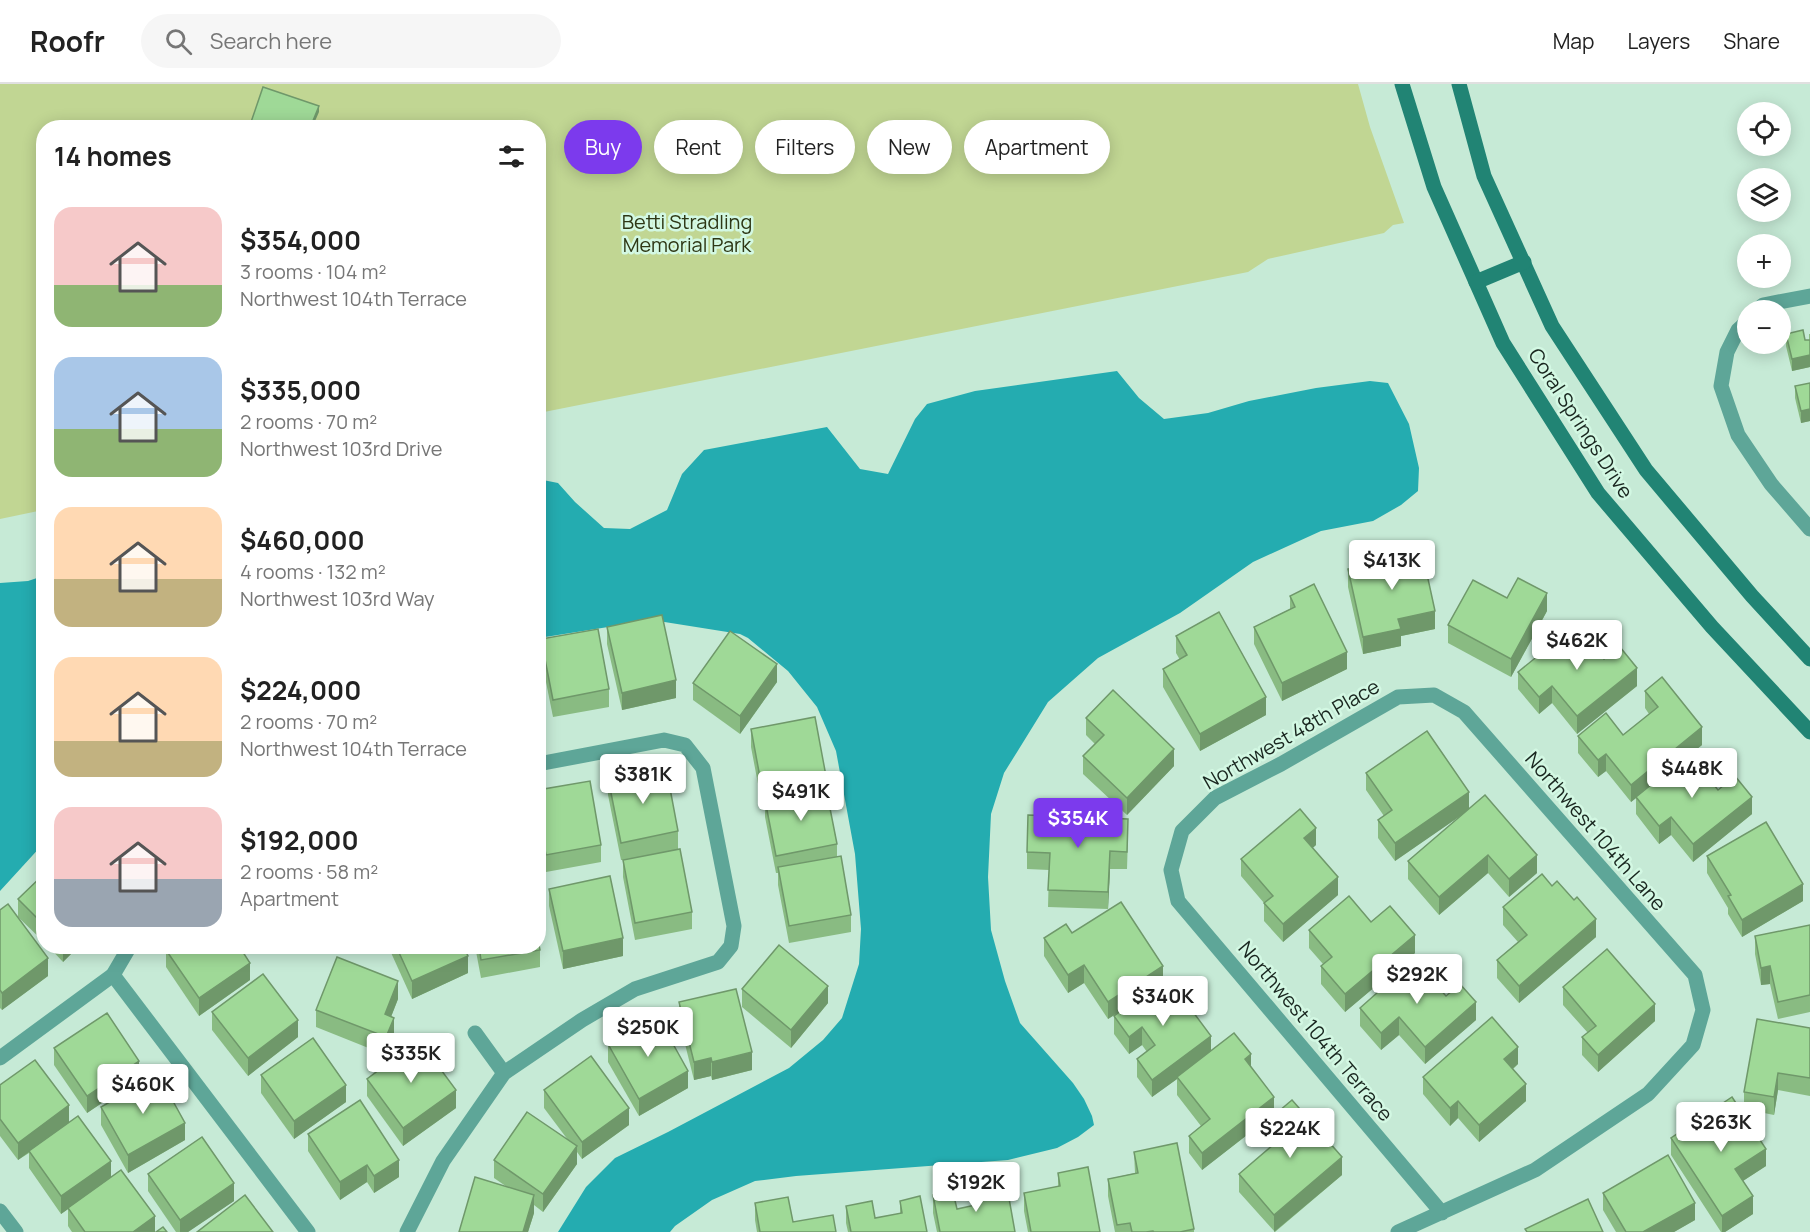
<!DOCTYPE html>
<meta charset="utf-8">
<style>
:root{--surface:#fff;--page:#f6f6f6;--text:#222;--muted:#767676;--line:#e0e0e0;--accent:#7c3aed}
body{margin:0;font-family:Manrope,sans-serif;background:var(--page);color:var(--text);height:100vh;display:flex;flex-direction:column;font-size:22px;white-space:nowrap}
*{box-sizing:border-box;margin:0}
p{font-size:20px;color:var(--muted)}
.icon{flex:none;width:33px;height:33px;fill:none;stroke:currentColor;stroke-width:2;stroke-linecap:round;stroke-linejoin:round}
.map{position:relative;flex:1;overflow:hidden}
.sheet{position:absolute;left:36px;top:36px;width:510px;height:834px;display:flex;flex-direction:column;background:var(--surface);border-radius:24px;box-shadow:0 3px 15px #0003}
.sheet>*{flex:none}
.hud{position:absolute;left:564px;top:36px;width:570px;height:54px;display:flex;gap:12px}
.buttons{position:absolute;left:1737px;top:18px;display:grid;gap:12px}
.buttons a{display:grid;place-items:center;width:54px;height:54px;border-radius:50%;background:var(--surface);box-shadow:0 3px 15px #0003;font-size:30px}
.price{position:absolute;translate:-50% -51px;padding:0 14px;border-radius:6px;background:#fff;color:#222;font-size:20px;line-height:39px;filter:drop-shadow(0 2px 3px #0008)}
.price::after{content:'';position:absolute;left:50%;top:36px;width:18px;height:14px;margin-left:-9px;background:inherit;clip-path:polygon(0 0,100% 0,50% 100%)}
.price.active{background:var(--accent);color:#fff}
ul{padding:0;list-style:none}
li{display:flex;align-items:center;gap:18px;height:150px;padding:0 18px}
li span{display:grid;place-items:center;flex:none;width:168px;height:120px;border-radius:18px;color:#555}
li>.icon{margin-inline-start:auto}
span .icon{width:72px;height:72px;fill:#fffc;stroke-width:1}
li b{font-size:26px}
h2{display:flex;justify-content:space-between;align-items:center;height:72px;padding:0 18px;font-size:26px}
.pill{padding:0 21px;border-radius:27px;background:var(--surface);box-shadow:0 3px 15px #0003;font-size:21px;line-height:54px}
.pill.active{background:var(--accent);color:#fff}
header{display:flex;align-items:center;gap:36px;box-sizing:border-box;height:84px;padding:0 30px;background:var(--surface);border-bottom:2px solid var(--line)}
header strong{font-size:28px}
nav{display:flex;gap:33px;margin-inline-start:auto;font-size:21px}
.search{width:420px;height:54px;background:var(--page);display:flex;align-items:center;gap:15px;box-sizing:border-box;padding:0 21px;border-radius:33px;color:var(--muted);font-size:22px}
.map>svg:first-child{display:block}
.green{fill:#c1d693}
.water{fill:#24acb0}
.lines{fill:none;stroke-linecap:round;stroke-linejoin:round}
.minor{stroke:#5ea698;stroke-width:15}
.secondary{stroke:#218474;stroke-width:15}
.wall{fill:#89bb82}
.shaded-wall{fill:#6f986a}
.building{fill:#9fd997;stroke:#6f986a;stroke-width:1.5}
.labels{text-anchor:middle;dominant-baseline:central;stroke-width:5;stroke-linejoin:round;paint-order:stroke}
.park-label{font-size:20px;fill:#2e3715;stroke:#d3f8e3}
.street-label{font-size:20px;fill:#19261f;stroke:#d3f8e3}
</style>
<header>
<strong>Roofr</strong>
<div class="search"><svg class="icon" aria-label="search" viewBox="0 0 24 24"><circle cx="10" cy="10" r="6"/><path d="M15 15l6 6"/></svg>Search here</div>
<nav><a>Map</a><a>Layers</a><a>Share</a></nav>
</header>
<div class="map">
<svg width="1810" height="1148" viewBox="0 0 1810 1148">
<rect width="100%" height="100%" fill="#c6ead6"/>
<path class="green" d="M0,0H1358L1370,43L1404,139L1393,141L1384,149L1268,175L1248,188L539,329L538,44H44L43,426L0,435Z"/>
<g class="water">
<path d="M1117,287L1139,314L1164,335L1208,329L1249,317L1316,304L1370,297L1388,299L1409,340L1419,384L1418,407L1401,421L1373,437L1321,447L1253,478L1180,529L1098,574L1048,618L1004,689L991,730L988,793L991,846L1005,897L1020,939L1073,999L1084,1015L1092,1032L1094,1041L1078,1053L1057,1064L1008,1076L796,1092L755,1097L712,1116L675,1142L670,1148H558L586,1103L615,1074L668,1048L789,984L823,956L842,934L859,880L861,845L855,770L836,667L817,623L788,587L748,554L740,550L652,536L539,554L538,395L558,399L575,418L604,444L630,445L667,426L682,390L704,366L827,343L860,385L888,390L915,335L927,320L975,307Z"/>
<path d="M43,492V760L0,807V499L28,497Z"/>
</g>
<g class="lines">
<g class="minor">
<path d="M1758,226L1763,221L1810,212"/>
<path d="M1748,237L1738,246L1727,268L1721,302L1738,351L1771,400L1810,445"/>
<path d="M113,891L308,1148"/>
<path d="M475,949L504,989"/>
<path d="M0,974L113,891L130,862"/>
<path d="M0,1127L16,1148"/>
<path d="M407,1148L443,1077L504,989L582,936L635,905L718,878L731,862L734,842L703,684L685,661L664,656L538,680"/>
<path d="M1398,1148L1535,1086L1648,1010L1693,961L1703,926L1695,891L1464,628L1434,611L1398,613L1281,680L1215,714L1182,747L1171,786L1178,817L1442,1129"/>
</g>
<g class="secondary">
<path d="M1402,0L1434,103L1503,259L1598,409L1712,543L1810,648"/>
<path d="M1459,0L1484,92L1552,242L1646,386L1752,512L1810,575"/>
<path d="M1476,198L1524,178"/>
</g>
</g>
<g class="wall">
<path d="M1786,250L1805,256H1809V250H1810V283L1792,287L1786,262Z"/>
<path d="M1810,299V337L1801,339L1795,314V302Z"/>
<path d="M1398,463L1435,545L1401,552V562L1363,570L1348,503V485L1398,475Z"/>
<path d="M1290,512L1347,585L1282,617L1254,560V543L1290,525Z"/>
<path d="M1507,514L1547,527L1511,593L1448,559V541Z"/>
<path d="M607,543L676,614L622,626L607,560Z"/>
<path d="M1176,552L1266,631L1200,667L1163,603V585L1180,576L1176,569Z"/>
<path d="M541,555L609,605V623L553,633L541,573Z"/>
<path d="M1604,575L1637,602L1577,650L1552,619L1539,630L1518,605V588Z"/>
<path d="M777,598L740,650L693,616V599Z"/>
<path d="M1645,607L1702,661L1689,671L1718,706L1752,730L1693,778L1671,751L1659,760L1636,730V714L1631,718L1606,687L1598,693L1578,669V652L1623,651L1649,630L1645,624Z"/>
<path d="M538,612L540,622V640H538Z"/>
<path d="M1086,634L1174,682L1127,731L1083,690V672L1095,660L1086,651Z"/>
<path d="M751,645L826,692V704L837,760V773L851,831V848L789,859L778,801V789H776L765,733V721H762L751,663Z"/>
<path d="M1366,689L1469,725L1537,789L1509,813L1488,789L1439,831L1408,795V777L1464,729L1395,777L1378,754V736L1384,732L1366,706Z"/>
<path d="M608,694L678,747V765L692,828V845L635,856L623,793V776H621L608,711Z"/>
<path d="M538,706L601,761V778L546,788L538,748Z"/>
<path d="M1128,752L1127,785H1110L1108,825L1048,823L1049,786L1027,785V768Z"/>
<path d="M1316,761L1312,764L1338,811L1283,858L1264,837V819L1241,792V775Z"/>
<path d="M1707,772L1803,817L1742,853L1728,830V824L1707,789Z"/>
<path d="M44,790V858L18,833V815Z"/>
<path d="M549,805L623,872L563,885L549,822Z"/>
<path d="M1503,823L1596,853L1519,919L1497,894V876L1518,858L1503,841Z"/>
<path d="M0,826L48,892L2,926L0,924Z"/>
<path d="M1371,838L1415,869L1345,928L1321,900V882L1323,880L1309,864V846Z"/>
<path d="M1810,841V928L1778,935L1770,900L1761,901L1755,870V852Z"/>
<path d="M1072,849L1163,895L1211,966L1251,983L1274,1030L1202,1086L1189,1069V1052L1201,1042L1177,1011V995L1152,1013L1137,993V975L1147,968L1142,961L1129,970L1114,950V932L1121,927L1108,935L1084,899L1068,909L1044,872V854Z"/>
<path d="M48,862H79L63,878Z"/>
<path d="M250,862H271L254,870Z"/>
<path d="M388,862H463L468,889L412,915Z"/>
<path d="M475,862H538L540,866V883L481,894Z"/>
<path d="M166,866L250,896L199,932L166,883Z"/>
<path d="M1563,903L1655,937L1598,988L1582,971V953L1588,949L1563,921Z"/>
<path d="M742,905L828,919L791,964L742,923Z"/>
<path d="M398,915L391,933L394,952L386,971L316,943V926Z"/>
<path d="M679,918L752,986L712,996L711,992L694,996L679,936Z"/>
<path d="M1360,924L1476,936L1425,980L1399,951L1381,966L1360,942Z"/>
<path d="M212,928L298,953L248,992L212,946Z"/>
<path d="M1810,944V1012L1778,1006L1774,1031L1744,1025V1008Z"/>
<path d="M608,960L688,1004L639,1032L608,978Z"/>
<path d="M54,964L139,994L87,1029L54,981Z"/>
<path d="M1518,980L1513,985L1526,1017L1479,1058L1458,1034L1450,1042L1423,1010V993Z"/>
<path d="M261,991L346,1018L294,1055L261,1009Z"/>
<path d="M367,995L456,1024L403,1062L367,1012Z"/>
<path d="M0,1001L69,1038L155,1148H72L68,1142V1125L61,1130L29,1084V1069L18,1076L0,1052Z"/>
<path d="M544,1006L629,1041L582,1075L577,1068V1080L543,1128L534,1121V1129L528,1148H459L507,1103L494,1094V1076L568,1056L544,1024Z"/>
<path d="M101,1023L185,1056L128,1089L101,1041Z"/>
<path d="M1266,1038L1342,1091L1275,1148L1239,1108V1090L1271,1063L1266,1056Z"/>
<path d="M308,1050L399,1093L374,1109L367,1098L340,1116L308,1067Z"/>
<path d="M1671,1054L1766,1082L1743,1097L1753,1130L1725,1148H1721L1671,1071Z"/>
<path d="M1134,1068L1194,1145V1148H1115L1108,1112V1095L1135,1089Z"/>
<path d="M1058,1089L1100,1148H1028L1024,1127V1109L1058,1103Z"/>
<path d="M148,1090L234,1117L188,1148H176L148,1107Z"/>
<path d="M977,1109L1015,1148H937L933,1129V1111L957,1125L977,1121Z"/>
<path d="M1603,1109L1695,1136L1674,1148H1616L1603,1126Z"/>
<path d="M900,1117L927,1148H848L846,1139V1122L875,1134L900,1130Z"/>
<path d="M755,1119L793,1138L836,1148H757L755,1136Z"/>
</g>
<g class="shaded-wall">
<path d="M319,22V28L312,44H310Z"/>
<path d="M1810,271V283L1792,287V275Z"/>
<path d="M1810,325V337L1801,339V327Z"/>
<path d="M1547,509V527L1511,593V575Z"/>
<path d="M1435,527V545L1401,552V562L1363,570V553L1398,535Z"/>
<path d="M1347,568V585L1282,617V599Z"/>
<path d="M777,580V598L740,650V632Z"/>
<path d="M1637,584V602L1577,650V632Z"/>
<path d="M676,596V614L622,626V609Z"/>
<path d="M1552,602V619L1539,630V613Z"/>
<path d="M1266,613V631L1200,667V650Z"/>
<path d="M1702,643V661L1631,718V701Z"/>
<path d="M1174,665V682L1127,731V714Z"/>
<path d="M1606,670V687L1598,693V676Z"/>
<path d="M1469,708V726L1395,777V759Z"/>
<path d="M1752,713V730L1693,778V760Z"/>
<path d="M1671,733V751L1659,760V742Z"/>
<path d="M1316,744V761L1304,772V754Z"/>
<path d="M1110,767V785L1108,825V808Z"/>
<path d="M1488,771V789L1439,831V813Z"/>
<path d="M1537,771V789L1509,813V795Z"/>
<path d="M1338,793V811L1283,858V840Z"/>
<path d="M1803,800V817L1742,853V836Z"/>
<path d="M1596,835V853L1519,919V902Z"/>
<path d="M1415,851V869L1345,928V910Z"/>
<path d="M623,854V872L563,885V867Z"/>
<path d="M63,862H79L63,878Z"/>
<path d="M254,862H271L254,870Z"/>
<path d="M468,872V889L412,915V897Z"/>
<path d="M48,874V892L2,926V909Z"/>
<path d="M250,879V896L199,932V914Z"/>
<path d="M1084,881V899L1068,909V891Z"/>
<path d="M1163,882V899L1108,935V918Z"/>
<path d="M1770,882V900L1761,901V884Z"/>
<path d="M398,897V915L385,948V930Z"/>
<path d="M828,902V919L791,964V946Z"/>
<path d="M1476,918V936L1425,980V963Z"/>
<path d="M1655,920V937L1598,988V971Z"/>
<path d="M1399,933V951L1381,966V949Z"/>
<path d="M394,934V952L386,971V953Z"/>
<path d="M298,936V953L248,992V974Z"/>
<path d="M1142,943V961L1129,970V953Z"/>
<path d="M1211,952V970L1177,993V995L1152,1013V996Z"/>
<path d="M1518,963V980L1504,992V975Z"/>
<path d="M752,968V986L712,996V978Z"/>
<path d="M1251,970V987L1245,975Z"/>
<path d="M711,974V992L694,996V978Z"/>
<path d="M139,977V994L87,1029V1012Z"/>
<path d="M688,987V1004L639,1032V1015Z"/>
<path d="M1778,989V1006L1774,1031V1013Z"/>
<path d="M1526,1000V1017L1479,1058V1041Z"/>
<path d="M346,1001V1018L294,1055V1037Z"/>
<path d="M456,1006V1024L403,1062V1044Z"/>
<path d="M1274,1013V1030L1202,1086V1069Z"/>
<path d="M1458,1017V1034L1450,1042V1024Z"/>
<path d="M69,1021V1039L18,1076V1059Z"/>
<path d="M629,1024V1041L582,1075V1058Z"/>
<path d="M185,1039V1056L128,1089V1071Z"/>
<path d="M577,1062V1080L543,1128V1110Z"/>
<path d="M1766,1065V1082L1735,1102V1085Z"/>
<path d="M1342,1073V1091L1274,1148V1131Z"/>
<path d="M399,1076V1093L374,1109V1092Z"/>
<path d="M111,1077V1095L61,1130V1112Z"/>
<path d="M367,1081V1098L340,1116V1098Z"/>
<path d="M234,1099V1117L188,1148H180V1136Z"/>
<path d="M534,1111V1129L528,1148H523Z"/>
<path d="M1753,1112V1130L1725,1148H1722V1132Z"/>
<path d="M1695,1119V1136L1674,1148H1643Z"/>
<path d="M155,1132V1148H133Z"/>
</g>
<g class="building">
<path d="M263,3L319,22L310,44H293L285,41L284,44H249Z"/>
<path d="M1803,246L1805,256H1810V271L1792,275L1786,250Z"/>
<path d="M1810,299V325L1801,327L1795,302Z"/>
<path d="M1420,458L1435,527L1398,535L1401,545L1363,553L1348,485L1400,474L1398,463Z"/>
<path d="M1518,494L1547,509L1511,575L1448,541L1473,496L1507,514Z"/>
<path d="M1314,500L1347,568L1282,599L1254,543L1295,523L1290,512Z"/>
<path d="M1219,528L1266,613L1200,650L1163,585L1187,571L1176,552Z"/>
<path d="M662,531L676,596L622,609L607,543Z"/>
<path d="M1576,541L1604,575L1620,563L1637,584L1577,632L1552,602L1539,613L1518,588Z"/>
<path d="M598,545L609,605L553,616L541,555Z"/>
<path d="M730,547L777,580L740,632L693,599Z"/>
<path d="M1662,593L1702,643L1631,701L1606,670L1598,676L1578,652L1606,629L1623,651L1658,623L1645,607Z"/>
<path d="M1113,606L1174,665L1127,714L1083,672L1104,651L1086,634Z"/>
<path d="M815,633L826,692L762,704L751,645Z"/>
<path d="M1427,647L1469,708L1395,759L1378,736L1392,726L1366,689Z"/>
<path d="M1689,670L1718,706L1735,692L1752,713L1693,760L1671,733L1659,742L1636,713Z"/>
<path d="M666,683L678,747L621,759L608,694Z"/>
<path d="M590,697L601,761L546,771L538,730V706Z"/>
<path d="M826,704L837,760L776,772L765,716Z"/>
<path d="M1485,711L1537,771L1509,795L1488,771L1439,813L1408,777Z"/>
<path d="M1300,725L1316,744L1304,754L1338,793L1283,840L1264,819L1273,812L1241,775Z"/>
<path d="M1028,731L1128,735L1127,768L1110,767L1108,808L1048,806L1050,769L1027,768Z"/>
<path d="M1766,738L1803,800L1742,836L1728,812L1731,811L1707,772Z"/>
<path d="M680,765L692,828L635,839L623,776Z"/>
<path d="M841,772L851,831L789,842L778,783Z"/>
<path d="M44,790V841L18,815Z"/>
<path d="M1542,790L1552,802L1557,797L1574,816L1577,813L1596,835L1519,902L1497,876L1527,851L1503,823Z"/>
<path d="M610,792L623,854L563,867L549,805Z"/>
<path d="M1349,812L1371,838L1390,822L1415,851L1345,910L1321,882L1332,873L1309,846Z"/>
<path d="M1121,818L1163,882L1108,918L1084,881L1068,891L1044,854L1066,840L1072,849Z"/>
<path d="M8,820L48,874L2,909L0,906V826Z"/>
<path d="M1810,841V911L1778,918L1770,882L1761,884L1755,852Z"/>
<path d="M538,856L540,866L481,876L479,862H538Z"/>
<path d="M779,861L828,902L791,946L742,905Z"/>
<path d="M170,862H239L250,879L199,914L166,866Z"/>
<path d="M396,862H463L468,872L412,897Z"/>
<path d="M1607,865L1655,920L1598,971L1582,953L1596,942L1563,903Z"/>
<path d="M337,873L398,897L385,930L394,934L386,953L316,926Z"/>
<path d="M1414,876L1446,912L1460,900L1476,918L1425,963L1399,933L1381,949L1360,924Z"/>
<path d="M263,890L298,936L248,974L212,928Z"/>
<path d="M1167,893L1211,952L1152,996L1137,975L1155,961L1142,943L1129,953L1114,932Z"/>
<path d="M736,905L752,968L712,978L711,974L694,978L679,918Z"/>
<path d="M107,929L139,977L87,1012L54,964Z"/>
<path d="M658,933L688,987L639,1015L608,960Z"/>
<path d="M1492,933L1518,963L1504,975L1526,1000L1479,1041L1458,1017L1450,1024L1423,993Z"/>
<path d="M1757,935L1810,944V994L1778,989L1774,1013L1744,1008Z"/>
<path d="M1234,949L1251,970L1245,975L1274,1013L1202,1069L1189,1052L1210,1035L1177,993Z"/>
<path d="M313,954L346,1001L294,1037L261,991Z"/>
<path d="M419,956L456,1006L403,1044L367,995Z"/>
<path d="M591,972L629,1024L582,1058L544,1006Z"/>
<path d="M35,976L69,1021L18,1059L0,1035V1001Z"/>
<path d="M158,990L185,1039L128,1071L101,1023Z"/>
<path d="M1732,1013L1766,1065L1735,1085L1753,1112L1722,1132L1671,1054Z"/>
<path d="M360,1016L399,1076L374,1092L367,1081L340,1098L308,1050Z"/>
<path d="M1292,1016L1342,1073L1274,1131L1239,1090L1280,1055L1266,1038Z"/>
<path d="M527,1028L577,1062L543,1110L494,1076Z"/>
<path d="M78,1032L111,1077L61,1112L29,1067Z"/>
<path d="M202,1053L234,1099L180,1136L148,1090Z"/>
<path d="M1177,1059L1194,1145L1180,1148H1154L1153,1147L1146,1148H1132L1130,1139L1117,1141L1108,1095L1138,1089L1134,1068Z"/>
<path d="M1668,1071L1695,1119L1643,1148H1626L1603,1109Z"/>
<path d="M1088,1083L1100,1148H1031L1024,1109L1060,1102L1058,1089Z"/>
<path d="M121,1086L155,1132L133,1148H85L68,1124Z"/>
<path d="M475,1093L534,1111L523,1148H459Z"/>
<path d="M1007,1103L1015,1148H940L933,1111L953,1108L957,1125L980,1120L977,1109Z"/>
<path d="M245,1111L273,1148H197Z"/>
<path d="M920,1112L927,1148H851L846,1122L872,1117L875,1134L902,1129L900,1117Z"/>
<path d="M788,1113L793,1138L833,1131L836,1148H760L755,1119Z"/>
<path d="M1588,1115L1603,1148H1527L1525,1145Z"/>
<path d="M163,1143L167,1148H156Z"/>
</g>
<g class="labels">
<g class="park-label">
<text x="687" y="137">Betti Stradling<tspan x="687" dy="23">Memorial Park</tspan></text>
</g>
<g class="street-label">
<text transform="translate(1581 339) rotate(57)">Coral Springs Drive</text>
<text transform="translate(1291 650) rotate(-30)">Northwest 48th Place</text>
<text transform="translate(1596 747) rotate(49)">Northwest 104th Lane</text>
<text transform="translate(1316 947) rotate(50)">Northwest 104th Terrace</text>
</g>
</g>
</svg>
<div class="buttons">
<a><svg class="icon" aria-label="locate" viewBox="0 0 24 24"><circle cx="12" cy="12" r="6"/><path d="M12 2v4M12 18v4M2 12h4M18 12h4"/></svg></a>
<a><svg class="icon" aria-label="layers" viewBox="0 0 24 24"><path d="M12 4l9 5-9 5-9-5zM3 14l9 5 9-5"/></svg></a>
<a>+</a>
<a>−</a>
</div>
<b class="price" style="left:1392px;top:507px">$413K</b>
<b class="price" style="left:1577px;top:587px">$462K</b>
<b class="price" style="left:1692px;top:715px">$448K</b>
<b class="price" style="left:643px;top:721px">$381K</b>
<b class="price" style="left:801px;top:738px">$491K</b>
<b class="price active" style="left:1078px;top:765px">$354K</b>
<b class="price" style="left:1417px;top:921px">$292K</b>
<b class="price" style="left:1163px;top:943px">$340K</b>
<b class="price" style="left:648px;top:974px">$250K</b>
<b class="price" style="left:411px;top:1000px">$335K</b>
<b class="price" style="left:143px;top:1031px">$460K</b>
<b class="price" style="left:1721px;top:1069px">$263K</b>
<b class="price" style="left:1290px;top:1075px">$224K</b>
<b class="price" style="left:976px;top:1129px">$192K</b>
<div class="hud">
<a class="pill active">Buy</a>
<a class="pill">Rent</a>
<a class="pill">Filters</a>
<a class="pill">New</a>
<a class="pill">Apartment</a>
</div>
<section class="sheet">
<h2>14 homes<svg class="icon" aria-label="filters" viewBox="0 0 24 24"><path d="M4 7h16M4 17h16"/><circle cx="9" cy="7" r="2"/><circle cx="15" cy="17" r="2"/></svg></h2>
<ul>
<li><span style="background:linear-gradient(#f6c9c9 65%,#8fb573 0)"><svg class="icon" aria-label="home" viewBox="0 0 24 24"><path d="M3 11l9-7 9 7M6 9v11h12V9"/></svg></span><div><b>$354,000</b><p>3 rooms · 104 m²</p><p>Northwest 104th Terrace</p></div></li>
<li><span style="background:linear-gradient(#a9c7e8 60%,#8fb573 0)"><svg class="icon" aria-label="home" viewBox="0 0 24 24"><path d="M3 11l9-7 9 7M6 9v11h12V9"/></svg></span><div><b>$335,000</b><p>2 rooms · 70 m²</p><p>Northwest 103rd Drive</p></div></li>
<li><span style="background:linear-gradient(#ffd9b3 60%,#c2b280 0)"><svg class="icon" aria-label="home" viewBox="0 0 24 24"><path d="M3 11l9-7 9 7M6 9v11h12V9"/></svg></span><div><b>$460,000</b><p>4 rooms · 132 m²</p><p>Northwest 103rd Way</p></div></li>
<li><span style="background:linear-gradient(#ffd9b3 70%,#c2b280 0)"><svg class="icon" aria-label="home" viewBox="0 0 24 24"><path d="M3 11l9-7 9 7M6 9v11h12V9"/></svg></span><div><b>$224,000</b><p>2 rooms · 70 m²</p><p>Northwest 104th Terrace</p></div></li>
<li><span style="background:linear-gradient(#f6c9c9 60%,#9aa5b1 0)"><svg class="icon" aria-label="home" viewBox="0 0 24 24"><path d="M3 11l9-7 9 7M6 9v11h12V9"/></svg></span><div><b>$192,000</b><p>2 rooms · 58 m²</p><p>Apartment</p></div></li>
</ul>
</section>
</div>
